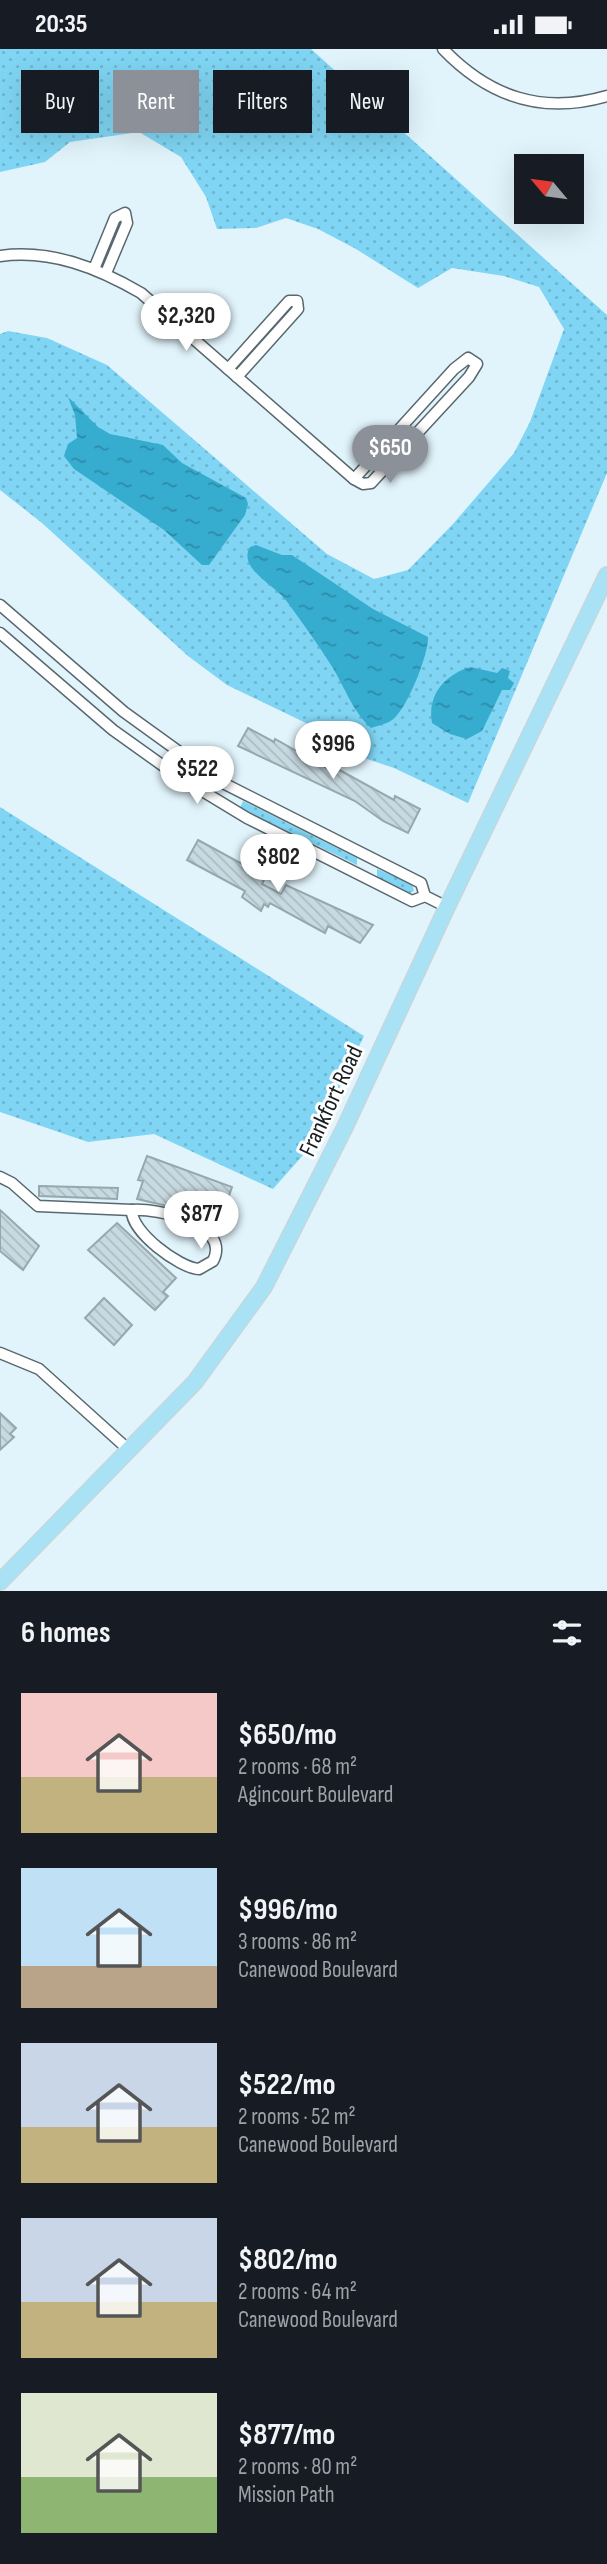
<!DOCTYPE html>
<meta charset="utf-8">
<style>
:root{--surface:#171b24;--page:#20242c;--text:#f1f3f6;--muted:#9ea1a6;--accent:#8c9099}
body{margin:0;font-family:"Sofia Sans Condensed",sans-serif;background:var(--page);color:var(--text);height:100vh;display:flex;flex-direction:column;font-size:26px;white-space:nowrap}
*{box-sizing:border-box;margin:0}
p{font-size:23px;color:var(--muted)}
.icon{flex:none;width:38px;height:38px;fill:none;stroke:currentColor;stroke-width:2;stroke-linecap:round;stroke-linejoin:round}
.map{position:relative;height:1542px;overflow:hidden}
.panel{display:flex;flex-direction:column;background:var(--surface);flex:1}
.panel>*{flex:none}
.hud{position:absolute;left:21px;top:21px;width:565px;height:63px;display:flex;gap:14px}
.needle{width:46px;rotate:299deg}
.buttons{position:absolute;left:514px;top:105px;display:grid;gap:14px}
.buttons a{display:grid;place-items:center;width:70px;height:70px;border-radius:0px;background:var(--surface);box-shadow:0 7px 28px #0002;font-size:35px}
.price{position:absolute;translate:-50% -60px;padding:0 16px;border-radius:24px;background:#fff;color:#222;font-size:23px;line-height:46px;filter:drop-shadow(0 2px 4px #0008)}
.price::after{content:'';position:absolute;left:50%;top:42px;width:21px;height:16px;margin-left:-10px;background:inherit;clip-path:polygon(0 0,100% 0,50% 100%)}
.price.current{background:var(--accent);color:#fff}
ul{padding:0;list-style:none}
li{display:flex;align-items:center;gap:21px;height:175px;padding:0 21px}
li span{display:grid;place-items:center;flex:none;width:196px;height:140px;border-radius:0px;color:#555}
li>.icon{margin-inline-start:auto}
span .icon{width:84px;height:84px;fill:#fffc;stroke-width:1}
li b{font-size:30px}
h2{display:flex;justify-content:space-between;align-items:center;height:84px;padding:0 21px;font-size:30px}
.chip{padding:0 24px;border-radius:0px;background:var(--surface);box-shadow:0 7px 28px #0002;font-size:24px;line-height:63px}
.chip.current{background:var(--accent);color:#fff}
.status{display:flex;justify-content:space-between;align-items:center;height:49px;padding:0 35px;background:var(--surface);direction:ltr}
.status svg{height:19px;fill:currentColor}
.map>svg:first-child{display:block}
.grass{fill:url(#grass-dots)}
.water{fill:url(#water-ripples)}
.building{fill:url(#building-back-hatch);stroke:#96a8ae;stroke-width:2}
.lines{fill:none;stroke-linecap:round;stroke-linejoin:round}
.street-casing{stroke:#58686e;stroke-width:13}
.primary-casing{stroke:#d0d2d2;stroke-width:18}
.street{stroke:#fff;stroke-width:10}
.primary{stroke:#a9e2f5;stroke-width:16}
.labels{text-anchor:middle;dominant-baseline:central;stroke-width:6;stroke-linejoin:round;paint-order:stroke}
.street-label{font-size:24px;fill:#161d1f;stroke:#fdfdfd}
</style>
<div class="status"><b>20:35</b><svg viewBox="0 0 49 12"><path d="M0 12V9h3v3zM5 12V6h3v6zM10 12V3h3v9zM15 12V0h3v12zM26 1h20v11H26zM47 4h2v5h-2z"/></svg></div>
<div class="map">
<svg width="607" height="1542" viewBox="0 0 607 1542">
<defs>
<pattern id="grass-dots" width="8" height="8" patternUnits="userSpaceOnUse" patternTransform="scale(1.75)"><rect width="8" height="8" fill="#7fd5f3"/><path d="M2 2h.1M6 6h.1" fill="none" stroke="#6db6d0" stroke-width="1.8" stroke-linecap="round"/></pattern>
<pattern id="water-ripples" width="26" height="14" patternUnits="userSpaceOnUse" patternTransform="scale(1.75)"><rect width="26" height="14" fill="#36accf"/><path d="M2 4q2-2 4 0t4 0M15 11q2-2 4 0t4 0" fill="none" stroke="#2d8ba7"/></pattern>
<pattern id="building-back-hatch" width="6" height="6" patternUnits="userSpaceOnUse" patternTransform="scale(1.75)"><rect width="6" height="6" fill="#c8dae1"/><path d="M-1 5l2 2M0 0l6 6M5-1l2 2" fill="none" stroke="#abbbc1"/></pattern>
</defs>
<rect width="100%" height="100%" fill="#e1f4fb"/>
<g class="grass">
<path d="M0,0H311L607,266V424L468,754L394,719L358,707L310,676L227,636L188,607L42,474L0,441V285L8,282L47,289L107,316L327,505L374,530L408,521L453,475L514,404L530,373L564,280L539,238L504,227L452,219L418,239L356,200L318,180L286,169L256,179L217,180L206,148L181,108L139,83L70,93L45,113L0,123Z"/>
<path d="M243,752L357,809V816L240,759Z"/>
<path d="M0,758L364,987L312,1096L273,1140L154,1085L88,1093L0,1063Z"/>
<path d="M377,820L412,835L414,842L410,844L377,829Z"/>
</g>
<g class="water">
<path d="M68,348L98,378L110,385L163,396L182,414L246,449L248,455L245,466L209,516H202L164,481L74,420L64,407L68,395L77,389L75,366Z"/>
<path d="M256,496L282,506H292L373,560L428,588C429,605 406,662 392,671C386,675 377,677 371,679C352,662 345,638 331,616C318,595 303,575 288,554C277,537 237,520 250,498Z"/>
<path d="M471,618L497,624L502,619L510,622L508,629L514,634L510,641H502L482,682L467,690L450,685L432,674C427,646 445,625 471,618Z"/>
</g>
<g class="building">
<path d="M248,679L274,693L275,690L332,722L334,718L394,751L395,747L420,760L408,784L383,772L355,752L238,697Z"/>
<path d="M198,791L255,822L257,819L267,824L262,835L281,845L286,836L373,876L360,894L328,877L325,884L270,854L268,858L264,855L261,862L242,848L245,842L187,811Z"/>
<path d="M147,1107L232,1138L224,1161L219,1160L214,1174L176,1159L137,1150L143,1132L138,1131Z"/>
<path d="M39,1137L118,1139L117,1150L39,1147Z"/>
<path d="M0,1161L39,1197L23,1221L0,1202Z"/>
<path d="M117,1174L176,1229L163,1243L168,1247L155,1261L88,1201Z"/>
<path d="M104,1249L132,1276L114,1296L85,1269Z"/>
<path d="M0,1364L16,1379L10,1385L14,1388L0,1401Z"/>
</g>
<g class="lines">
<g class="street-casing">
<g id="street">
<path d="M443,0C489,48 542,66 607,47"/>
<path d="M0,207C51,200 98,219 141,244L354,430"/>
<path d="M94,220L115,169L125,164L127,174L106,224"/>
<path d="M468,309L477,315L469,328L371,434L363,435L354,430L454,320Z"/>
<path d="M228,320L289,252H297L298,260L237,328"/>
<path d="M0,556L124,663L221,733L421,834L425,847L447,858"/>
<path d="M0,584L113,681L176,726L247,769L412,852L425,847"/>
<path d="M0,1128L12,1134L38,1157L132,1161"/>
<path d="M132,1161C157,1159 232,1175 213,1212L199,1220C179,1219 130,1182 132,1161Z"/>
<path d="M0,1304L39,1320L130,1402"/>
</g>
</g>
<g class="primary-casing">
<path id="primary" d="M0,1533L195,1333L264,1238L345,1078L447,858L607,526"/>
</g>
<use href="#street" class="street"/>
<use href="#primary" class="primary"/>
</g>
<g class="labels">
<g class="street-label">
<text transform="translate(331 1052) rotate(-65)">Frankfort Road</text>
</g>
</g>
</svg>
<div class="buttons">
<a><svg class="needle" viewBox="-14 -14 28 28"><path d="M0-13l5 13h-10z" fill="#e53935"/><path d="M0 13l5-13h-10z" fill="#9ea1a6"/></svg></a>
</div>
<b class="price" style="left:186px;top:304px">$2,320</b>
<b class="price current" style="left:390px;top:436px">$650</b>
<b class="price" style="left:333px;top:732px">$996</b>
<b class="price" style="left:197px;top:757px">$522</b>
<b class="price" style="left:278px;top:845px">$802</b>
<b class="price" style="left:201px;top:1202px">$877</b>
<div class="hud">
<a class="chip">Buy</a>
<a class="chip current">Rent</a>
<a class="chip">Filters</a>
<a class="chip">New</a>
</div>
</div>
<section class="panel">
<h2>6 homes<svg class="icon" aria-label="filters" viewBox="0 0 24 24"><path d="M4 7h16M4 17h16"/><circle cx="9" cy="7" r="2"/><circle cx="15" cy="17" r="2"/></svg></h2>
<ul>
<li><span style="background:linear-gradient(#f6c9c9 60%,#c2b280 0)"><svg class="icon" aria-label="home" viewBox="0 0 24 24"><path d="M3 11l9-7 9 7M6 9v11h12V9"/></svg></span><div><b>$650/mo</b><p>2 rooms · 68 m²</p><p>Agincourt Boulevard</p></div></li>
<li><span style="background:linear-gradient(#bfe0f5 70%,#b9a48a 0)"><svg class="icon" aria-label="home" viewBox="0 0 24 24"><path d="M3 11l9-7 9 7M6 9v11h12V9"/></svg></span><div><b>$996/mo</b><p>3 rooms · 86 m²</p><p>Canewood Boulevard</p></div></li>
<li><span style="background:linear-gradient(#c9d6e8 60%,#c2b280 0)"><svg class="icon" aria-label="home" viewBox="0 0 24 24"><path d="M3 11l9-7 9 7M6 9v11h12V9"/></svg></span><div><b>$522/mo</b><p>2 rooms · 52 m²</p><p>Canewood Boulevard</p></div></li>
<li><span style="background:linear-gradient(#c9d6e8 60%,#c2b280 0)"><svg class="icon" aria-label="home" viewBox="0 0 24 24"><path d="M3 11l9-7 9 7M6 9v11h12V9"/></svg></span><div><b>$802/mo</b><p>2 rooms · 64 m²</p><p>Canewood Boulevard</p></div></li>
<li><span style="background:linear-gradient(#dfe7d0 60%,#8fb573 0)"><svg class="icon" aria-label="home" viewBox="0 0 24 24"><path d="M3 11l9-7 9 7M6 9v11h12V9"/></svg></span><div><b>$877/mo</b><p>2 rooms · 80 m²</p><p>Mission Path</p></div></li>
</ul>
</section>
